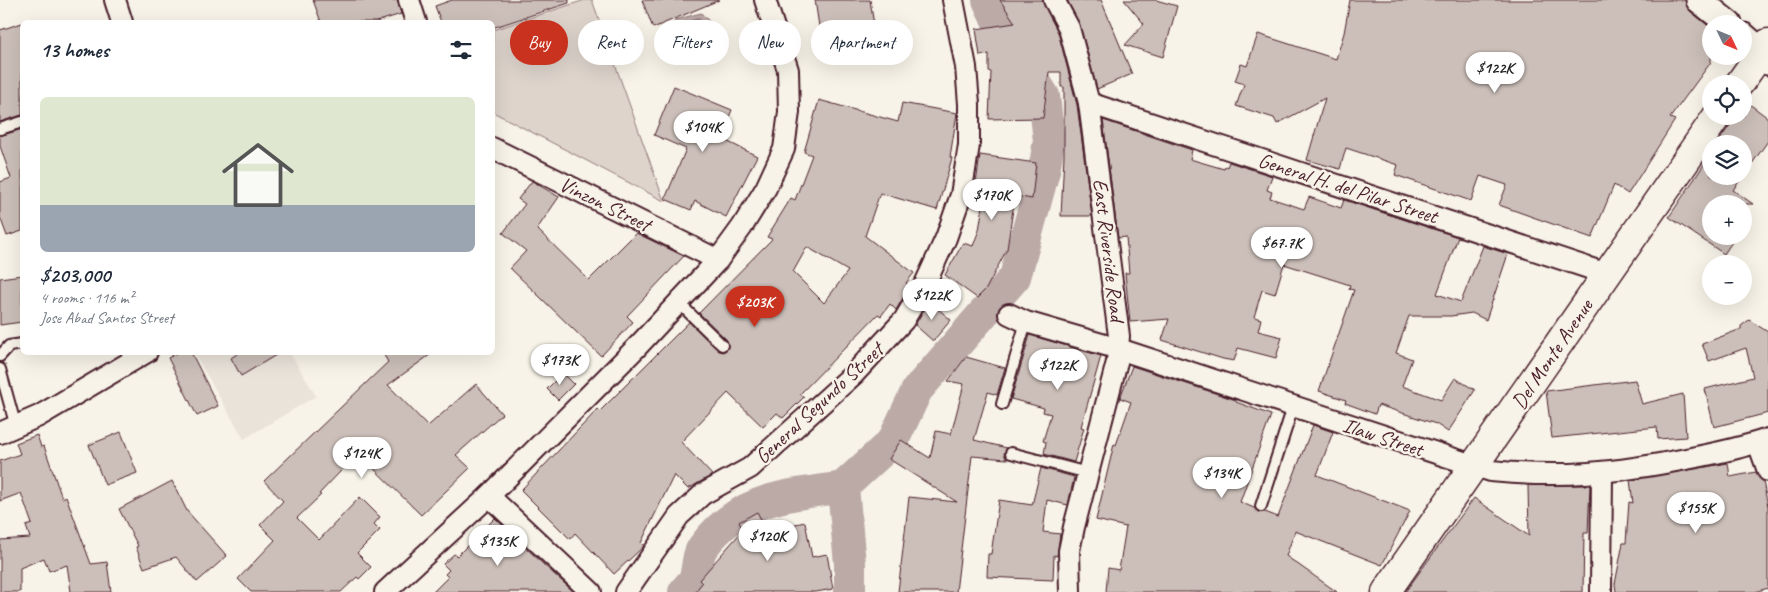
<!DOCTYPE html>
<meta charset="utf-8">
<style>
:root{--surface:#fff;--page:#f6f6f7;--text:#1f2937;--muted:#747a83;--line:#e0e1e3;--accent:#c8321e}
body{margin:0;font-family:Caveat,sans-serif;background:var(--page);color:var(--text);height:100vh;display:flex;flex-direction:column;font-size:19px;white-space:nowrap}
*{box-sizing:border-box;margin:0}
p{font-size:16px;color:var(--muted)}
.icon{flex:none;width:28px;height:28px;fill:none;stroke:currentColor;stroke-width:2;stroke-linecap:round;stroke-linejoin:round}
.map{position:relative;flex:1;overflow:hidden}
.drawer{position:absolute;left:20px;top:20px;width:475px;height:335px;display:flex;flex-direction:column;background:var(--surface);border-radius:8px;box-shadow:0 5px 20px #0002}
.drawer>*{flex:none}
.top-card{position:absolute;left:510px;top:20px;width:475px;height:45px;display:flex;gap:10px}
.needle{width:32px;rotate:133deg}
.fabs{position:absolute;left:1702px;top:15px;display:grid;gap:10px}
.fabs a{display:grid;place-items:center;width:50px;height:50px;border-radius:50%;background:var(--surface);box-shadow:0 5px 20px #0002;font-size:25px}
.price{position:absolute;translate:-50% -42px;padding:0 11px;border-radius:18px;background:#fff;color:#222;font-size:16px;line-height:32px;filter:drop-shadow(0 1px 2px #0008)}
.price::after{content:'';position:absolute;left:50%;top:30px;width:15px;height:11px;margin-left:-8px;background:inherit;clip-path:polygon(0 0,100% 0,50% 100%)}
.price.current{background:var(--accent);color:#fff}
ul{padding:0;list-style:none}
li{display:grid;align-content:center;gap:10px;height:265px;padding:0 20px}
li+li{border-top:1px solid var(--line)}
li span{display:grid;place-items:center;height:155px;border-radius:8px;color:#555}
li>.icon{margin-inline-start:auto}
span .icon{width:90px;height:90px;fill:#fffc;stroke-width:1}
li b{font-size:21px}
h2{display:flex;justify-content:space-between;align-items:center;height:60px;padding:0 20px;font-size:21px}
.tag{padding:0 18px;border-radius:22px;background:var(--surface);box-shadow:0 5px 20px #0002;font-size:18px;line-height:45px}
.tag.current{background:var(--accent);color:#fff}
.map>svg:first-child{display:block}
.built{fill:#eae3da}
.green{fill:#ded4cc;stroke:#947a7c}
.water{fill:#bcaaa7;stroke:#8e7275}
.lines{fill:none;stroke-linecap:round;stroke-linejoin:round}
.shore{stroke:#78575d;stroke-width:1}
.river{stroke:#bcaaa7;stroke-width:32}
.building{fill:#ccbfb9;stroke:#4a1f2b;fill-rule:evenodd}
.service-casing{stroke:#4a1f2b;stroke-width:14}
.minor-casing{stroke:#4a1f2b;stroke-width:24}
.tertiary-casing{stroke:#4a1f2b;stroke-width:29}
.secondary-casing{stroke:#4a1f2b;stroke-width:31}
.service{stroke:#f7f3e8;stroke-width:10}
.minor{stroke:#f7f3e8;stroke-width:20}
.tertiary{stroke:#f7f3e8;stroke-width:25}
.secondary{stroke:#f7f3e8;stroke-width:28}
.labels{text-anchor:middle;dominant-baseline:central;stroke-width:5;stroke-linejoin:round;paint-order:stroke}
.street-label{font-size:21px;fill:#4a1f2b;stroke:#f7f3e8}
</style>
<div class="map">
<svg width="1768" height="592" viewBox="0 0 1768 592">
<rect width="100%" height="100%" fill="#f7f3e8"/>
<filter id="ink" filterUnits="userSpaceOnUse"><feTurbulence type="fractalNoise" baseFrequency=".02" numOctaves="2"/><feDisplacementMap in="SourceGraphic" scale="10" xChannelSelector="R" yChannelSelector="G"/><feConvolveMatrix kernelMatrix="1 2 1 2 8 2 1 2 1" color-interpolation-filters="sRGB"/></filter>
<g filter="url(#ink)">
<path class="built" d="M194,353H290L316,396L244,439Z"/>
<path class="green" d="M585,0H592L664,201L493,112V30Z"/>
<path class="water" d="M701,13L710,22L705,33L697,34L689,39L676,34L673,27L675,20Z"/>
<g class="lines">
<path class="shore" d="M699,19L703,23L701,28L688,34L680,30V24Z"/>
<g class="river">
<path d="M843,487L893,441L917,390L1015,277L1044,171L1049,141L1044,96L999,24L988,0"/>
<path d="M843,487L850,564V592"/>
<path d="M684,592C687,587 693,583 695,577C698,568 697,555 703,547C740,497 786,496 843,487"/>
</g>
</g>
<g class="building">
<path d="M313,0H397L401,14L376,22H321Z"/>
<path d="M452,0H569V3L492,28V22H441L435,6Z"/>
<path d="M642,0H719L653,28Z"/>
<path d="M815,0H870L878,50L824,59Z"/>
<path d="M1000,0H1042L1058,32L1077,105L1092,216H1061L1064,155V87H1061V72H1049L1043,118L989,119L991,72L989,71V54L980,56L976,29L1015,23Z"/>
<path d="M1067,0H1101L1132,74L1097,89L1080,25Z"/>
<path d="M1124,0H1156L1177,6L1163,57L1125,45L1144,24Z"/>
<path d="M1350,0H1685L1690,11L1711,28V62L1670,118L1675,120L1628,194L1614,185L1592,238L1499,205L1507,185L1480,176L1471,201L1395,175L1398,165L1346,148L1340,169L1307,160L1325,98L1277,124L1274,118L1236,106L1244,84L1235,81L1241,64L1247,66L1258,34L1336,59L1344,33Z"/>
<path d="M22,23V115L0,122V30Z"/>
<path d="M674,86L732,110L720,138L757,156L726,217L695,201L691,210L665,199L686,149L654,135Z"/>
<path d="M819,100L898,122L902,103L957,113L950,157L952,158L937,210L880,193L865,236L914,273L906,283L910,286L896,310L890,304L881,316L878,314L800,394L804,397L783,418L777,413L763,427L728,393L681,442L712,475L688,489L674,475L641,543L644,546L614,574L575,533L570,539L521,490L598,409L600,411L689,322L718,350L723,352L727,349V340L699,313L772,239L767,237L791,198L795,200L812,155L804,152ZM807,247L848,271L824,303L793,272Z"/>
<path d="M1744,100L1768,118V141L1744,175V144H1717L1730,125L1732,116H1744Z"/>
<path d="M1103,120L1192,150L1190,159L1224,169L1225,166L1227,167L1229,162L1272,176L1267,190L1272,192L1270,198L1304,209L1309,197L1341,208L1344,200L1458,237L1437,294L1461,302L1483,246L1508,254L1486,320L1472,313L1451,316H1409L1396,353L1412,359L1402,386L1441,400L1455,378L1475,390L1448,432L1436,424L1378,405L1375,414L1345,403L1346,400L1319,391L1354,290L1349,289L1350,285L1284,264L1275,294L1262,290L1254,317L1261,319L1258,331L1282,337L1276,358L1238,348L1234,361L1223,359L1162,340L1169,319L1130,322L1125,273H1129L1126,237L1118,238Z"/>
<path d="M22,129V231L7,236L0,217V182L11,178L0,146V136Z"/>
<path d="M1711,154V176H1743L1733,190L1753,204H1711V236H1736L1724,254L1669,217Z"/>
<path d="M980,155L1036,163L1032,199L1015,196L1007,249L986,289L977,298L945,275L963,243L973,246L979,230L985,193L975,191Z"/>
<path d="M532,181L559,197L537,229L589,280L636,233L684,256L627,316L633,322L601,356L510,268L526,251L503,233L525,204L518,199Z"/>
<path d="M22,275V322L0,325V278Z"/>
<path d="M929,301L951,320L933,341L915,325Z"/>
<path d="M1749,320L1768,332V413L1714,427L1705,389L1753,377L1746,348L1709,361L1702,344L1741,329V326Z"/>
<path d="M1030,335L1101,356L1081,427L1084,428L1074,462L1044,454L1046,442L1043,441L1051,414L1043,412L1044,408L1011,399Z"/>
<path d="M179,352H191L218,406L197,416L168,358Z"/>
<path d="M240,352H281L241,376L231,358Z"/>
<path d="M382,352H434L388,385L428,426L476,384L502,414L456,455L470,468L421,515L358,453L319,494L321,495L297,518L319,540L360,497L380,517L374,524L380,530L357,553L371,567L359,579L357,577L341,592H251L238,579L275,540L260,525L283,501L264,481L388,362Z"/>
<path d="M966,357L1005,368L997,395L988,392L974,440L1007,448L1004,454L1007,459L972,456L956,592H898L909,497L957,502L889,459L901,440L930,458L936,431L951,434L964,384L948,381Z"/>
<path d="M1132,366L1236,400V402L1271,415L1240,502L1254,508L1258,512H1265L1278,517L1313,425L1333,432L1317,475L1410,511L1382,565L1295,531L1286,556L1337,592H1106L1108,568L1119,570L1126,527L1096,520L1114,444L1116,445L1131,402L1120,398Z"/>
<path d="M563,373L574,384L558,400L547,389Z"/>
<path d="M1635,380L1642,404L1683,394L1686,437L1658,439L1657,427L1552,438L1546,391Z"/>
<path d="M121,432L137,473L105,485L89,445Z"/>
<path d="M37,435L41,447L44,446L62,498L66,496L91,564L107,562L111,592H71L67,565L49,571L44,558L20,568V592H0V540L30,538L26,526L32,524L21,493L0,501V461L20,454L16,443Z"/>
<path d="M1728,463L1730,477L1756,472L1763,481L1768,507V588L1755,592H1616L1615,584L1623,543H1626L1629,502L1633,503L1630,480Z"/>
<path d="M1041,468L1074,477L1068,505L1047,500L1043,532L1060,534L1057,556L1054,555L1053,580L987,577L988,554H991L999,500L1032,505Z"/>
<path d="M172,481L187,511L227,556L197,582L176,557L144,568L136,547L138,546L119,509Z"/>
<path d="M1528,485H1590L1588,533H1584L1583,592H1405L1474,498L1529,536Z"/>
<path d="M757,512L767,530L805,522L812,557L827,554L833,589L816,592H695L702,583L699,580L743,530L739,522Z"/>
<path d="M495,518L544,565L574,592H433L448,577L445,574L449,570L443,564L454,554L457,556Z"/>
</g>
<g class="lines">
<g class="service-casing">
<g id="service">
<path d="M0,129L22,122"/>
<path d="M679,303L722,345"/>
<path d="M0,356L9,346L22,344"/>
<path d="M0,369L16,427"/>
<path d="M1002,404L1026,322"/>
<path d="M1011,453L1088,473"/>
<path d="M1261,506L1293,407"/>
</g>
</g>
<g class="minor-casing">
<g id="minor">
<path d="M115,0L122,22"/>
<path d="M409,0L416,22"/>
<path d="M1054,0L1069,28L1089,103L1119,336L1117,362L1074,527L1069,551L1070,592"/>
<path d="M1089,103L1607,274"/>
<path d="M492,148L718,260"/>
<path d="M1009,314L1026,322L1119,349L1491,471C1562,478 1616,473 1686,459C1713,454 1741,448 1768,439"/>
<path d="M0,433L39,416L147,352"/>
<path d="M1758,443L1768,471"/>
<path d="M489,496L591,592"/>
<path d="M385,592L489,496L636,348L718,260L742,227L766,188L784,149L789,112L788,70L765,0"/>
<path d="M626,592L679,516L703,494L750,468L854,374L904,320L925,284L946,238L961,195L969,145V104L966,67L953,0"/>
<path d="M1601,592L1602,473"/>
</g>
</g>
<g class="tertiary-casing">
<g id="tertiary">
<path d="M1699,0L1729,24"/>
<path d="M1744,36L1762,52L1768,62"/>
</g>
</g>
<g class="secondary-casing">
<g id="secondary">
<path d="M1739,84L1768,43"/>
<path d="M1386,592L1717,116"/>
</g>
</g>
<use href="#service" class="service"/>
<use href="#minor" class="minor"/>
<use href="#tertiary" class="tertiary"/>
<use href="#secondary" class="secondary"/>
</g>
</g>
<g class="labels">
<g class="street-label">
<text transform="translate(1348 188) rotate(18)">General H. del Pilar Street</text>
<text transform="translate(605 204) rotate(26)">Vinzon Street</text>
<text transform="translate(1109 250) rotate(83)">East Riverside Road</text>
<text transform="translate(1552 354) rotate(-56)">Del Monte Avenue</text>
<text transform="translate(819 403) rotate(-43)">General Segundo Street</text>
<text transform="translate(1383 437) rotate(18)">Ilaw Street</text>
</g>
</g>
</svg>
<div class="fabs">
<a><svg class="needle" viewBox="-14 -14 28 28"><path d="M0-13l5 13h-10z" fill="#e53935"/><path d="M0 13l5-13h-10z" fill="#747a83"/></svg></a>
<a><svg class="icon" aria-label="locate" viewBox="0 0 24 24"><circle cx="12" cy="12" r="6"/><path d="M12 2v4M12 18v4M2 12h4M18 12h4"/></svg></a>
<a><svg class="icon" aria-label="layers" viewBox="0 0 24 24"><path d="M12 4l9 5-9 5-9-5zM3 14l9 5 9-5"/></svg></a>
<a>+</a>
<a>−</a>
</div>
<b class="price" style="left:1495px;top:94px">$122K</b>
<b class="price" style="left:703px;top:153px">$104K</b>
<b class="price" style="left:992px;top:221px">$170K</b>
<b class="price" style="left:1282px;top:269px">$67.7K</b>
<b class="price" style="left:932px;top:321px">$122K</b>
<b class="price current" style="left:755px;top:328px">$203K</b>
<b class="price" style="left:560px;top:386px">$173K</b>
<b class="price" style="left:1058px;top:391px">$122K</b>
<b class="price" style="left:362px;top:479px">$124K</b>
<b class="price" style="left:1222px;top:499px">$134K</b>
<b class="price" style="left:1696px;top:534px">$155K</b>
<b class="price" style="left:768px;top:562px">$120K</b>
<b class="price" style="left:498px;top:567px">$135K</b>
<div class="top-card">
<a class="tag current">Buy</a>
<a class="tag">Rent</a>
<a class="tag">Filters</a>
<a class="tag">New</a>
<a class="tag">Apartment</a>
</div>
<section class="drawer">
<h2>13 homes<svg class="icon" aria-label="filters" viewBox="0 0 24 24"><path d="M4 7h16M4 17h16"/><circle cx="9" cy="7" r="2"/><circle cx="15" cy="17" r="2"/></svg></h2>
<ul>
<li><span style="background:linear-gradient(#dfe7d0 70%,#9aa5b1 0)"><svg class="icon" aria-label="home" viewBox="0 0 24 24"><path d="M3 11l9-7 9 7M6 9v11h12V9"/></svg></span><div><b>$203,000</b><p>4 rooms · 116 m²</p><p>Jose Abad Santos Street</p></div></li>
</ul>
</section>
</div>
